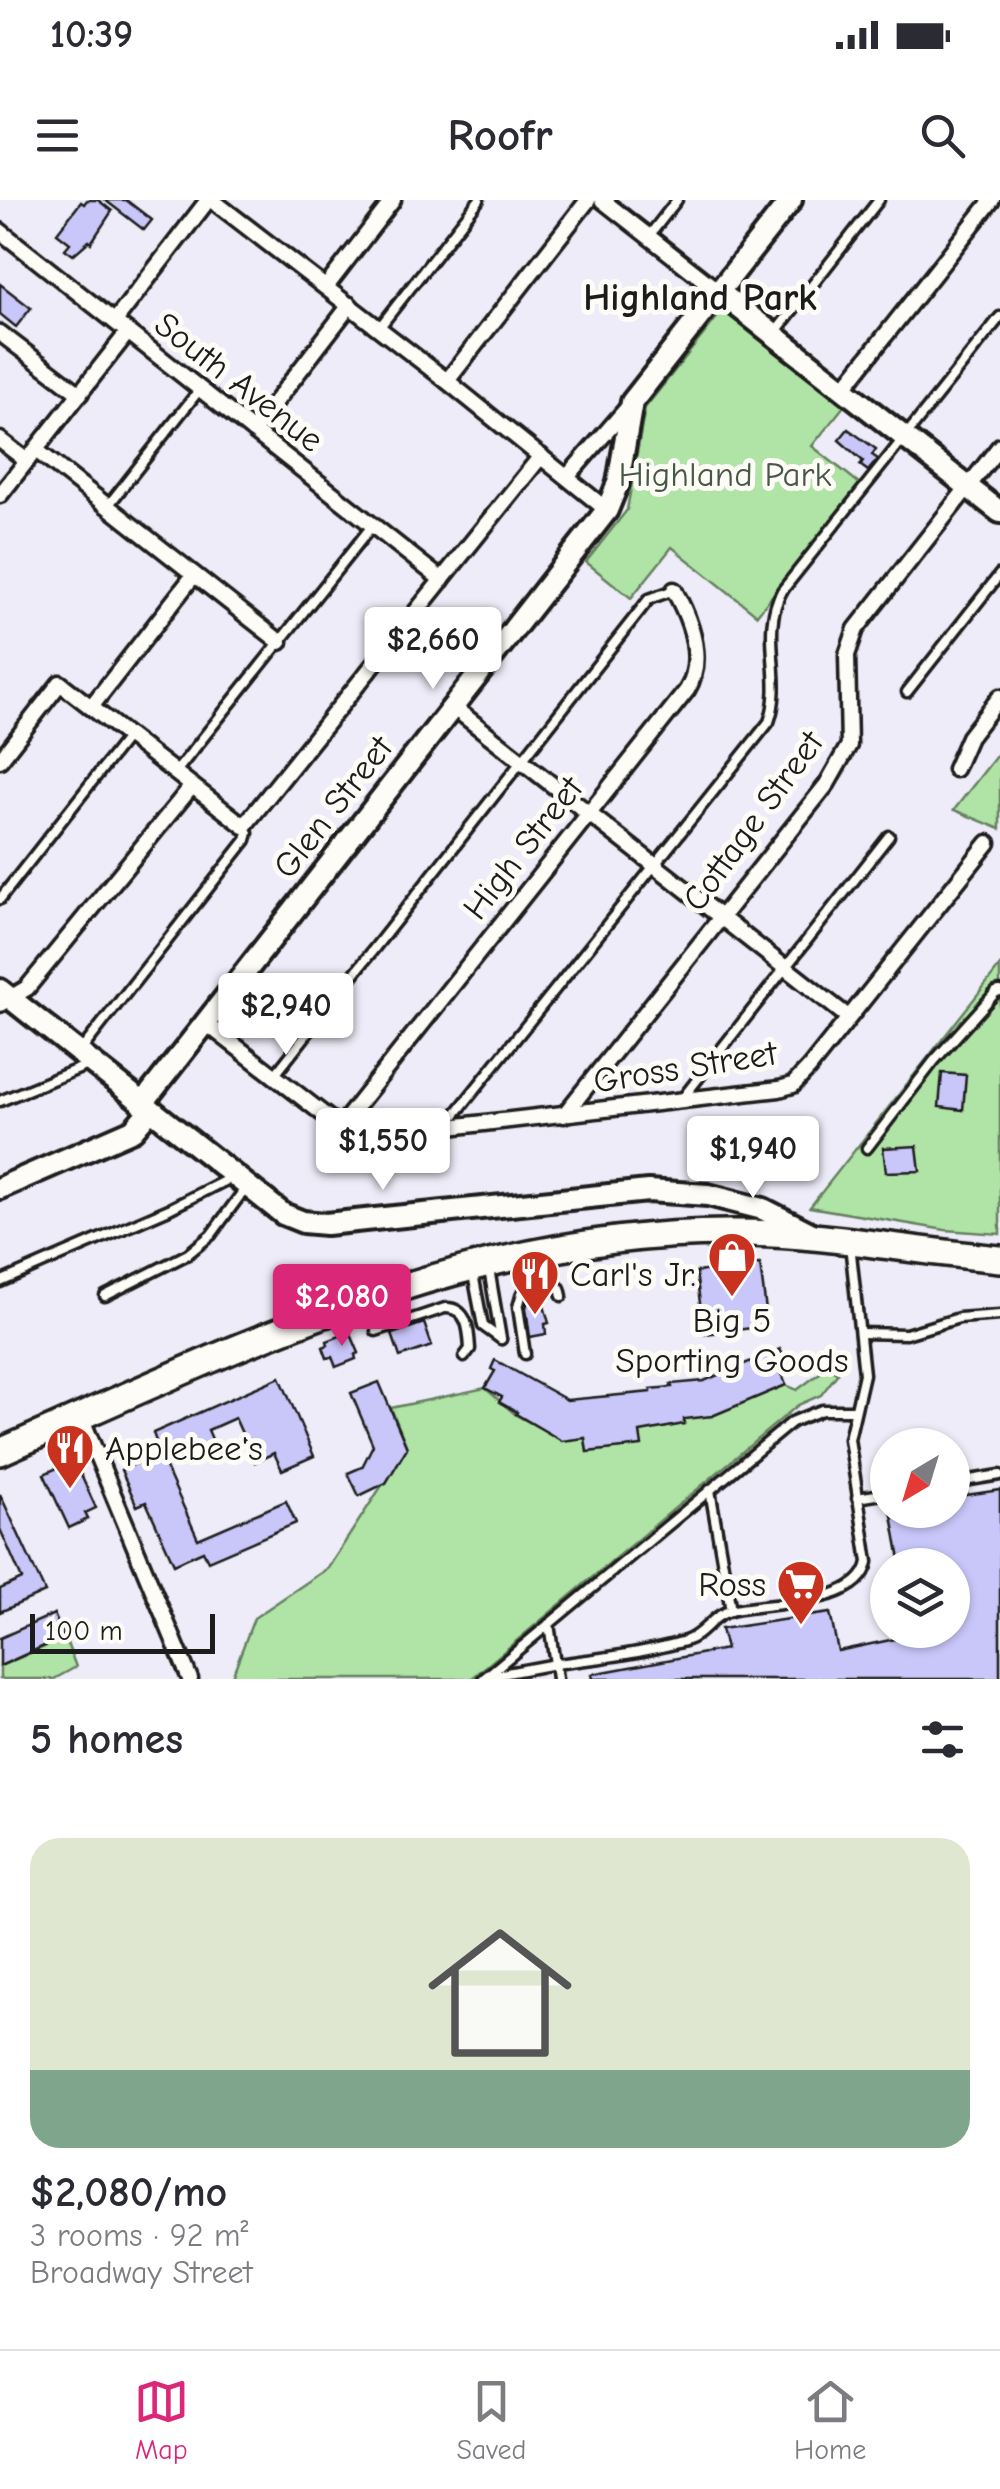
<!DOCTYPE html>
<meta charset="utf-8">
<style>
:root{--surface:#fff;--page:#f2f2f3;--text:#2b2b33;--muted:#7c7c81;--line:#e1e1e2;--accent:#db2777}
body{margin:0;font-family:"Comic Neue",sans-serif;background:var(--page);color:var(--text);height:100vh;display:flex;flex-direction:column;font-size:38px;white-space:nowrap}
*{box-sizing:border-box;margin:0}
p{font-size:32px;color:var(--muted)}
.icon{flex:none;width:55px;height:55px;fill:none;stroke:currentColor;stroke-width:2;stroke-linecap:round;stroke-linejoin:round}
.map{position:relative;height:1479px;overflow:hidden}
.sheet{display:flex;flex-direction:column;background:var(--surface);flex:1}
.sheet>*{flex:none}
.needle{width:65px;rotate:218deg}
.tools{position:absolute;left:870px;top:1228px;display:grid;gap:20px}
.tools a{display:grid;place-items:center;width:100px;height:100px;border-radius:50%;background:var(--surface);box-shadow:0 2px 8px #0004;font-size:50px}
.scale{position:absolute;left:30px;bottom:25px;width:185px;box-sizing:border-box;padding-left:10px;border:5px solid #1c1c1c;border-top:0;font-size:28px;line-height:35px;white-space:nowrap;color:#1c1c1c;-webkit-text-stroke:8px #fdfcf7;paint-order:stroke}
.price{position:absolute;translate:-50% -85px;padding:0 22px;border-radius:10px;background:#fff;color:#222;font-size:32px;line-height:65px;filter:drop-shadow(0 2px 5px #0008)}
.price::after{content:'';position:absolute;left:50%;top:60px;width:30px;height:22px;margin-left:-15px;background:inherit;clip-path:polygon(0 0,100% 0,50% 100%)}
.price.on{background:var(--accent);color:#fff}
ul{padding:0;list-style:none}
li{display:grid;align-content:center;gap:20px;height:530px;padding:0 30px}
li+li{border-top:2px solid var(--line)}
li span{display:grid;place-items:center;height:310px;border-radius:30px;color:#555}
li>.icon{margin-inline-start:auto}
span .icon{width:180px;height:180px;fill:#fffc;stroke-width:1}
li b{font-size:42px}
h2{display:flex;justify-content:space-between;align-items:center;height:120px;padding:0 30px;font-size:42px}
.status{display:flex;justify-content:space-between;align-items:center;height:70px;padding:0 50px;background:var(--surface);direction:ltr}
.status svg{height:28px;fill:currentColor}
header{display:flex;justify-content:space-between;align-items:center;height:130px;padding:0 30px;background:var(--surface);font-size:45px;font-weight:700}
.tab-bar{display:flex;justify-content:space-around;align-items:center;height:140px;border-top:2px solid var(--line);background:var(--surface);font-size:28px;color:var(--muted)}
.tab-bar a{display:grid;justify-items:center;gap:5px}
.tab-bar .on{color:var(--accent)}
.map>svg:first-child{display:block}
.green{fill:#b0e4a6;stroke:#668061;stroke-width:2.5}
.building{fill:#c9c7fa;stroke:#1c1c1c;stroke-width:2.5}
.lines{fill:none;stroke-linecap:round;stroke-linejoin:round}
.lane-casing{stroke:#1c1c1c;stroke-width:15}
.street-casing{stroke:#1c1c1c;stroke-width:21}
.secondary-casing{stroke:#1c1c1c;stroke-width:28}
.highway-casing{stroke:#1c1c1c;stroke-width:32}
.lane{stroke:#fdfcf7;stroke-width:8}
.street{stroke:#fdfcf7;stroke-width:14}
.secondary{stroke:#fdfcf7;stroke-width:20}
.highway{stroke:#fdfcf7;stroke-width:25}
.labels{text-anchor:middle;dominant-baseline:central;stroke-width:10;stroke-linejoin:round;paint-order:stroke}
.street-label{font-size:35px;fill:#1c1c1c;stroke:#fdfcf7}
.park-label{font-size:35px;fill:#485845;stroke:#fdfcf7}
.poi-label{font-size:35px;fill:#1c1c1c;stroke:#fdfcf7;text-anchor:start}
.neighbourhood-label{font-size:38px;font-weight:bold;fill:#1c1c1c;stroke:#fdfcf7}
</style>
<div class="status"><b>10:39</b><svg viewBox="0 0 49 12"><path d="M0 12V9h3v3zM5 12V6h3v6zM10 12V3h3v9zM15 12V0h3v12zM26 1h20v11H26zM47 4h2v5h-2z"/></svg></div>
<header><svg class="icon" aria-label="menu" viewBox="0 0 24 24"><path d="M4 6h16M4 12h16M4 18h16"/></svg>Roofr<svg class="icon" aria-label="search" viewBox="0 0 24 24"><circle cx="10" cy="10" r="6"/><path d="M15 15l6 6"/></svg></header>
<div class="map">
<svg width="1000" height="1479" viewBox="0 0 1000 1479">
<rect width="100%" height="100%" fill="#edecf8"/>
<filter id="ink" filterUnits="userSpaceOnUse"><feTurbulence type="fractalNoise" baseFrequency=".01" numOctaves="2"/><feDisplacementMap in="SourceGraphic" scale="20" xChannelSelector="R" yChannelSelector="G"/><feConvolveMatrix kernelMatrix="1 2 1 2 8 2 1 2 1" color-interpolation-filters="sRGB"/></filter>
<g filter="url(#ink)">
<g class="green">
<path d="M723,110L844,206L812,246L860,284L757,415L672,347L631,398L586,362L627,310L645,208Z"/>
<path d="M1000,551V629L954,610Z"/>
<path d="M1000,766V1034L945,1030L810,1007Z"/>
<path d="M828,1167L838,1173L821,1195L798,1205L471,1479H231L254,1418L328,1368L407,1247L391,1208L485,1188L516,1215L562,1240L585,1238L587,1252L641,1246L640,1232L684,1224V1219L712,1216L786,1185L797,1190Z"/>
<path d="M65,1438L76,1467L54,1479H0V1466Z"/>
</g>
<g class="building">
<path d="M87,0H98L112,11L91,43L89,41L73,55L65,49L70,43L57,33L81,2L84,4Z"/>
<path d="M105,0H126L152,20L144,30Z"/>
<path d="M0,84L31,108L16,127L0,114Z"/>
<path d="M848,229L876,249L872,255L878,259L868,271L860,265L863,261L839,240Z"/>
<path d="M942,873L966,875L963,910L939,907Z"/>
<path d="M917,946L920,971L886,972L883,948Z"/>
<path d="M760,1064L768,1126L704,1134L696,1072Z"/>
<path d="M541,1095L549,1123L545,1124L546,1134L530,1137L526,1108L529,1097Z"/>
<path d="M424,1123L432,1146L400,1157L392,1134Z"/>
<path d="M350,1132L359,1153L355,1155L356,1159L336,1167L332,1157L327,1158L323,1147L328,1145L327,1141Z"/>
<path d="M780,1149L787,1164L779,1167L786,1185L712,1216L684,1219V1224L640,1232L642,1246L587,1252L585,1238L562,1241L516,1214L517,1212L499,1202L502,1197L485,1188L495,1171L491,1169L495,1160L567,1200L651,1192V1189L672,1187L671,1184L704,1181Z"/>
<path d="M280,1177L314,1256L282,1270L274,1253L255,1262L235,1218L208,1230L219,1255L209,1259L207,1253L190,1260L184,1247L161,1257L198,1339L286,1301L296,1323L208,1361L203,1351L174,1364L146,1302L137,1306L121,1270L160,1253L153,1233Z"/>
<path d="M379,1182L407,1248L386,1283L359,1296L348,1273L362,1267L373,1245L351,1193Z"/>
<path d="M74,1260L96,1308L85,1313L88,1319L69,1328L44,1274Z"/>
<path d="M1000,1290V1479H593L592,1474L726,1449L721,1429L830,1413L838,1451L914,1435L913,1430H952V1365H901L891,1310H952V1297Z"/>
<path d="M0,1294L45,1392L0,1412V1389L22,1379L0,1329Z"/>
<path d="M54,1414L64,1437L0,1466V1438Z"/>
</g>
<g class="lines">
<g class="lane-casing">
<g id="lane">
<path d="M649,36L677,0"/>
<path d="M379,128L479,0"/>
<path d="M774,134L879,0"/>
<path d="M107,307L200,189"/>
<path d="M907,492L1000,374"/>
<path d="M175,573L372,326"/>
<path d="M0,699L128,536"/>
<path d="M79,853L246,640L248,633L244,626"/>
<path d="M274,876L649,399L674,390"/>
<path d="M682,899L889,636"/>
<path d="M0,901L88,865"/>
<path d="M445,927L769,522C785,478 759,433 782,391L1000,117"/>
<path d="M867,948L934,861L996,792L1000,791"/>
<path d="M489,1069L501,1139"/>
<path d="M473,1074L483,1126L501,1139"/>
<path d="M0,1082L169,1009L234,976"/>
<path d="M105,1096L188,1054L211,1035L247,986"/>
<path d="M376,1131L445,1108C468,1107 469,1131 470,1149L464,1157"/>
<path d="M860,1133L906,1134L959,1118L1000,1115"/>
<path d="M525,1154L518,1107L522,1093C531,1084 549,1081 560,1088L562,1096"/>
<path d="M952,1283L1000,1275"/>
<path d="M710,1290L731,1411"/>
<path d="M857,1298L888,1293"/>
<path d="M486,1477L555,1464L549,1424"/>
<path d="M483,1479L792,1222L822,1210H854"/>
<path d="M557,1479L555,1464C597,1459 644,1453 685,1441C703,1436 712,1415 730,1411C766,1402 860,1407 868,1362L849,1239L864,1174L850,1044"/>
</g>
</g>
<g class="street-casing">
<g id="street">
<path d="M212,0L447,181L607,310"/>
<path d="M602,0L718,91"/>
<path d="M0,31L442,380"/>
<path d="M326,87L393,0"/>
<path d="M115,121L208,0"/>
<path d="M0,133L80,194"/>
<path d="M447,181L588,0"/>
<path d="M843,189L992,0"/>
<path d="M253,231L350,105"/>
<path d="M0,240L27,261"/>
<path d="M36,250L280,442"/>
<path d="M567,277L629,206"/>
<path d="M0,295L128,132"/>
<path d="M91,507L194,375"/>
<path d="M453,507L848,817"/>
<path d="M0,560L60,483L244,626L541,256"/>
<path d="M955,569L969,537L1000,497"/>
<path d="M0,804L27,788L192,586"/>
<path d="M206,823L340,927L371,936L779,889L793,885L809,868L988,643"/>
<path d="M564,915L827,584L849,545L847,455L856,429L1000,246"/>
<path d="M340,927L687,490C706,459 690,419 674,390"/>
<path d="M81,1217L190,1479"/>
</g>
</g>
<g class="secondary-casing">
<g id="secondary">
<path d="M718,91L1000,312"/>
<path d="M0,790L283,1014L303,1022L326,1024L648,991L708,995L763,1009L814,1035"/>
<path d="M142,904L607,310L618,283L632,202L791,0"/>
<path d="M0,988L133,930L150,910"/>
</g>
</g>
<g class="highway-casing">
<path id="highway" d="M0,1252C238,1148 462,1033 728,1033C820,1032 909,1051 1000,1059"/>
</g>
<use href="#lane" class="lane"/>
<use href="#street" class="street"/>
<use href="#secondary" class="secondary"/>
<use href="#highway" class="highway"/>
</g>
</g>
<defs>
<g id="shop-pin" transform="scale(2.5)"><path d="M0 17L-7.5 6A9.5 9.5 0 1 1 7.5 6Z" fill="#c8321e" stroke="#fdfcf7"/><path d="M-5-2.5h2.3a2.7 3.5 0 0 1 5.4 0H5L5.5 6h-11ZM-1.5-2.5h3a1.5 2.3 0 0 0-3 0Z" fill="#fff"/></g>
<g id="restaurant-pin" transform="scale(2.5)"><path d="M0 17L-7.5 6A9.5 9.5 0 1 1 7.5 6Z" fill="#c8321e" stroke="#fdfcf7"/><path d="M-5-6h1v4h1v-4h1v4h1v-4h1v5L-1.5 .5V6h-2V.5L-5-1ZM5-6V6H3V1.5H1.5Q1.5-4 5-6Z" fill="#fff"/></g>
<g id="supermarket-pin" transform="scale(2.5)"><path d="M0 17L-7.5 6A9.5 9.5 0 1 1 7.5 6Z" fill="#c8321e" stroke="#fdfcf7"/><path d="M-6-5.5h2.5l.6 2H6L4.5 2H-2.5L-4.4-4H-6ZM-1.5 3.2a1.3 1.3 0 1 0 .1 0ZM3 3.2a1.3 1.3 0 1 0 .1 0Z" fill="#fff"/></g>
</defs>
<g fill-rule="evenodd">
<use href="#shop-pin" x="732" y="1056"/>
<use href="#restaurant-pin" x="535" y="1074"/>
<use href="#restaurant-pin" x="70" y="1248"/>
<use href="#supermarket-pin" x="801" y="1384"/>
</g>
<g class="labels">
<g class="street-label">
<text transform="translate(239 182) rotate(38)">South Avenue</text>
<text transform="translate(333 607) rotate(-52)">Glen Street</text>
<text transform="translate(753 621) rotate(-54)">Cottage Street</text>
<text transform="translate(523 648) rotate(-52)">High Street</text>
<text transform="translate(685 867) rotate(-9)">Gross Street</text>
</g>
<g class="park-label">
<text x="725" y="274">Highland Park</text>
</g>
<g class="poi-label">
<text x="570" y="1074">Carl's Jr.</text>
<text x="732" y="1120" text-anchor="middle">Big 5<tspan x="732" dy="40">Sporting Goods</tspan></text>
<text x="105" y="1248">Applebee's</text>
<text x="766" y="1384" text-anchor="end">Ross</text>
</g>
<g class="neighbourhood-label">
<text x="700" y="98">Highland Park</text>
</g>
</g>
</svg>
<div class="tools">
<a><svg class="needle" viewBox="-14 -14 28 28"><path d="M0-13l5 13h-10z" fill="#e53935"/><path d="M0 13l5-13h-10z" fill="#7c7c81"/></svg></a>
<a><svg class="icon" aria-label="layers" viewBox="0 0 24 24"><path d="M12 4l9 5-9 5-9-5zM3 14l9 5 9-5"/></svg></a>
</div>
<div class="scale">100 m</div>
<b class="price" style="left:433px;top:492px">$2,660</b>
<b class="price" style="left:286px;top:858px">$2,940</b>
<b class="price" style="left:383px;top:993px">$1,550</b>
<b class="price" style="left:753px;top:1001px">$1,940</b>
<b class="price on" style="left:342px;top:1149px">$2,080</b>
</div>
<section class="sheet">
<h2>5 homes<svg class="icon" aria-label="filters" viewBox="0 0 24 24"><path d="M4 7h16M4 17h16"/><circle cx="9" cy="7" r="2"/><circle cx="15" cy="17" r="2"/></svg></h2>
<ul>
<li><span style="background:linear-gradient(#dfe7d0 75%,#7fa58c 0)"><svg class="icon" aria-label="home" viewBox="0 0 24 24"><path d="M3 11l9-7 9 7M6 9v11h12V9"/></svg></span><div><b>$2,080/mo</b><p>3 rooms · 92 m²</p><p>Broadway Street</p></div></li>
</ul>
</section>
<nav class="tab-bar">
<a class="on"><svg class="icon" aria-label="map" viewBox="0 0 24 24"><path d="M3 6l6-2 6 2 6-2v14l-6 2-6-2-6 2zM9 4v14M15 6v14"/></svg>Map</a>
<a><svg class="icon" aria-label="saved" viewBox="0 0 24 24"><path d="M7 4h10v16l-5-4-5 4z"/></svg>Saved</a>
<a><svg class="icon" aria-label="home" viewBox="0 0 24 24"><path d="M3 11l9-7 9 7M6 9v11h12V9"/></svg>Home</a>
</nav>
